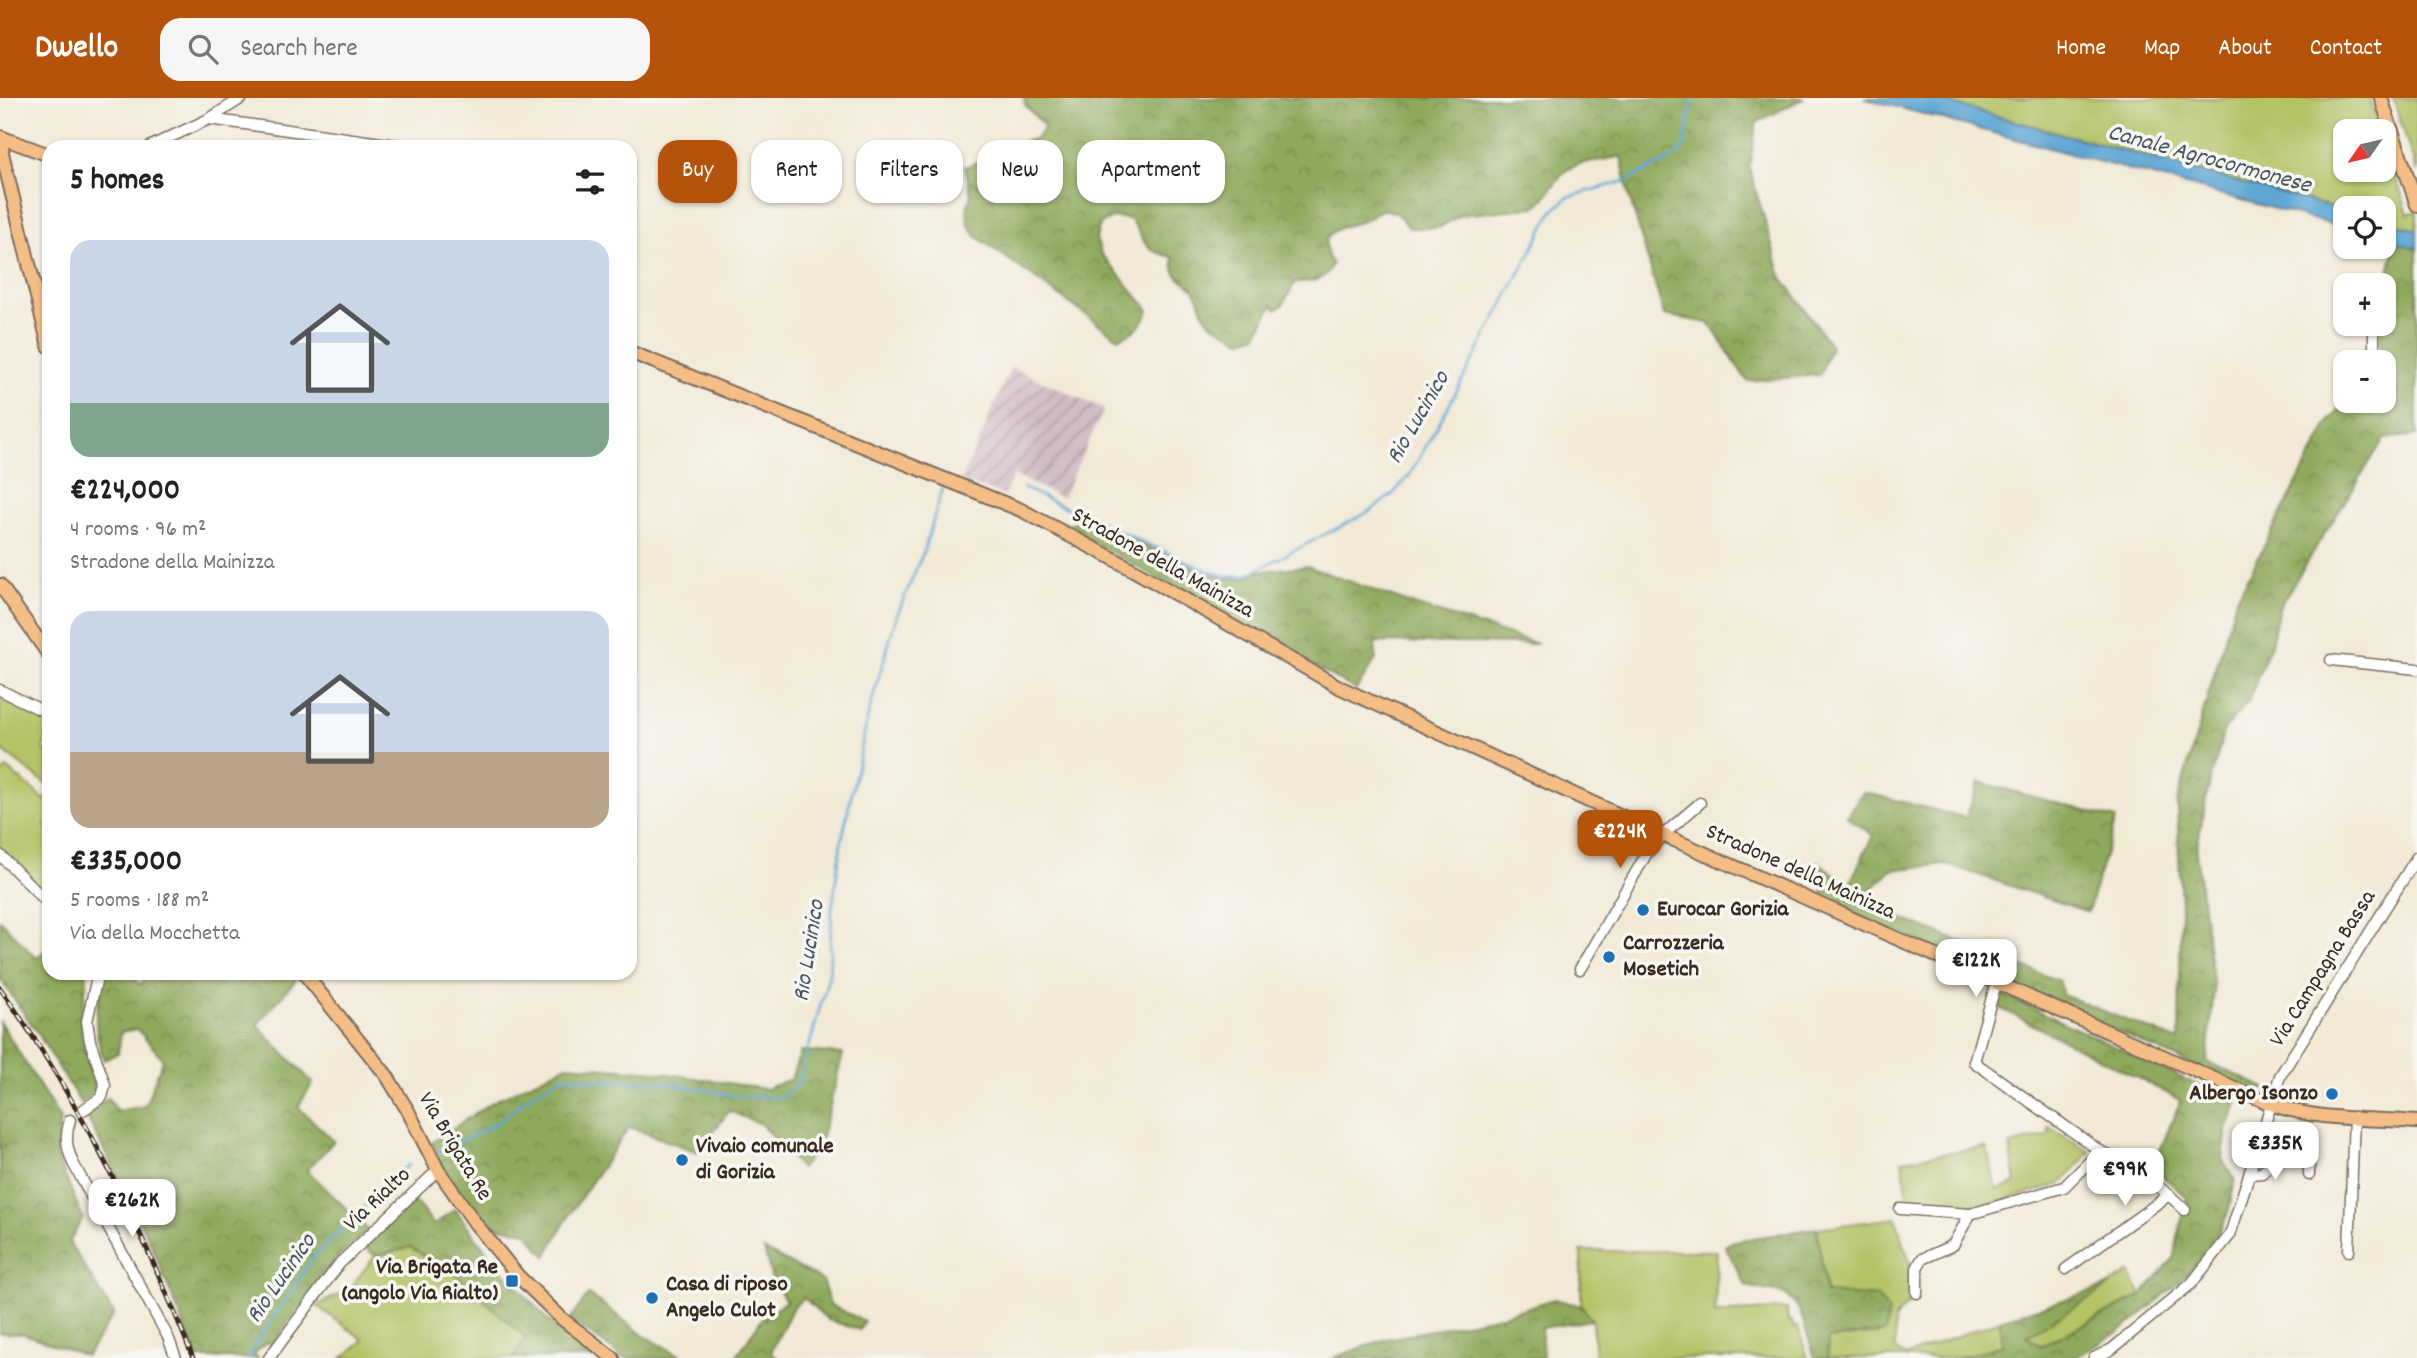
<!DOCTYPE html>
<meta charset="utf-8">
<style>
:root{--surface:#fff;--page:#f6f6f6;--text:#222;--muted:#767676;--accent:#b45309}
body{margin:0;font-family:Dekko,sans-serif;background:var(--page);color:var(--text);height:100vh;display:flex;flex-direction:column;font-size:26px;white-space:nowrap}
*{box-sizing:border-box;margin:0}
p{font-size:23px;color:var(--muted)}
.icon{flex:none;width:38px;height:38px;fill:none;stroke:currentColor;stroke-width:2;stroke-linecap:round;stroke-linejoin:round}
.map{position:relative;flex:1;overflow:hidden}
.side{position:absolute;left:42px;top:42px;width:595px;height:840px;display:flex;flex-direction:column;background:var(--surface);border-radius:21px;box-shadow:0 2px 5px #0004}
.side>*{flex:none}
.top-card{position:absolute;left:658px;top:42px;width:665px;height:63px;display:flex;gap:14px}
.needle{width:46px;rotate:236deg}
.tools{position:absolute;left:2333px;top:21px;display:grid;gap:14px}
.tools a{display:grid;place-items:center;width:63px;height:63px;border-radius:14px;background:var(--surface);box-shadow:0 2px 5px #0004;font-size:35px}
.price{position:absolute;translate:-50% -60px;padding:0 16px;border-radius:14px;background:#fff;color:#222;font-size:23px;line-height:46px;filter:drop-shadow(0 2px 4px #0008)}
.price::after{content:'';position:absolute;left:50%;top:42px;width:21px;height:16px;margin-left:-10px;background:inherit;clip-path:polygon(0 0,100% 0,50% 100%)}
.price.selected{background:var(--accent);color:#fff}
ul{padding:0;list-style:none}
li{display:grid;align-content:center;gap:14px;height:371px;padding:0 28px}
li span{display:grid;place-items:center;height:217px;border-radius:21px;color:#555}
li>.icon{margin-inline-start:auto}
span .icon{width:126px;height:126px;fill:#fffc;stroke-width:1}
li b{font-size:30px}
h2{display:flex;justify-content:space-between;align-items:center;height:84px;padding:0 28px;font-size:30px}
.chip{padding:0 24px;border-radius:21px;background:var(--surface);box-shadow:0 2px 5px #0004;font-size:24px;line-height:63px}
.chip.selected{background:var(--accent);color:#fff}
header{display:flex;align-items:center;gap:42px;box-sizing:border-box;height:98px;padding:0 35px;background:var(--accent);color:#fff}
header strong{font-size:33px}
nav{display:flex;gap:38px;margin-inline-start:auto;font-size:24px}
.search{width:490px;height:63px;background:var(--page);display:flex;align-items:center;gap:18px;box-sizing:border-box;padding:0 24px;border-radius:21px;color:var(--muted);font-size:26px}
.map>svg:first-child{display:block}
.industrial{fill:url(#industrial-furrows)}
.green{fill:#b3c366;stroke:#777642;stroke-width:2}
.forest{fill:url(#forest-crowns);stroke:#646a3c;stroke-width:2}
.water{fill:#5da6d4;stroke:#4c6879;stroke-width:2}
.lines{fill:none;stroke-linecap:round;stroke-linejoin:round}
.stream{stroke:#5da6d4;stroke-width:2.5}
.minor-casing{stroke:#7b6d5f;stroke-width:13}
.major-casing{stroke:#7b6d5f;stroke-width:16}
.minor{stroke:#fff;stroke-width:10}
.major{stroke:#f6be87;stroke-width:12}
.rail-casing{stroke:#3b2a1e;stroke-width:5}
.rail{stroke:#f6f6f2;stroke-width:2.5;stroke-dasharray:8;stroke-linecap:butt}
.poi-dot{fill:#1f6fb2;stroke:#f6f6f2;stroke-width:2.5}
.labels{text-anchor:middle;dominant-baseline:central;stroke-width:7;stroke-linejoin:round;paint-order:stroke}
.street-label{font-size:23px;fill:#3b2a1e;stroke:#f6f6f2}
.poi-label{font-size:23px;font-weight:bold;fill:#3b2a1e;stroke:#f6f6f2;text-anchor:start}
.water-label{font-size:24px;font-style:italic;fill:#47555e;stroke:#f6f6f2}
</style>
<header>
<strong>Dwello</strong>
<div class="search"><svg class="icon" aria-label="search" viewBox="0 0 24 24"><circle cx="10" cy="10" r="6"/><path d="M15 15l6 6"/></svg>Search here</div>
<nav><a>Home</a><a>Map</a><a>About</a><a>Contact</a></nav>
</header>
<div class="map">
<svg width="2417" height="1260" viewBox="0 0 2417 1260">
<defs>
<pattern id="industrial-furrows" width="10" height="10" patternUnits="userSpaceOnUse" patternTransform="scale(1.75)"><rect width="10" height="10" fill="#d2bdc6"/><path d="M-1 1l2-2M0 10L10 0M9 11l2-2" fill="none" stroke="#ac9aa0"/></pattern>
<pattern id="forest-crowns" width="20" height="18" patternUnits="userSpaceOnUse" patternTransform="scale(1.75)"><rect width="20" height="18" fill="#8ea95b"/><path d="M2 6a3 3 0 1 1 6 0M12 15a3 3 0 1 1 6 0" fill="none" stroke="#758a4b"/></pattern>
</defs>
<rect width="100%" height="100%" fill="#f6f6f2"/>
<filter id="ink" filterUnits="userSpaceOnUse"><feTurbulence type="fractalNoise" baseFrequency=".0143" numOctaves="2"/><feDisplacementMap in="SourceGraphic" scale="14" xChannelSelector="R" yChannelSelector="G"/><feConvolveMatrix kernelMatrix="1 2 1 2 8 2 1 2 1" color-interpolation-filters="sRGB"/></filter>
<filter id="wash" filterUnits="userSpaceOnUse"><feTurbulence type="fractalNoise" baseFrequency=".00686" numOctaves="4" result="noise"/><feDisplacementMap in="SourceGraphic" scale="28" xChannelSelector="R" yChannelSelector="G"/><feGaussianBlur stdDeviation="1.57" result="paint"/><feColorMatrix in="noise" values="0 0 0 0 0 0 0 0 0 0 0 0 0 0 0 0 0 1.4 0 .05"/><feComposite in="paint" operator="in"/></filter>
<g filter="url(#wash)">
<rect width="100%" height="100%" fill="#f2ead7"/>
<path class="industrial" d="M1011,269L1104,311L1062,400L1013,377L1004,397L961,383Z"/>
<g class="green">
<path d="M1930,0H2370L2380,33H2345V72H2384V43L2408,116L2417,113V132L2384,123V110H2345V113Z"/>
<path d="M2393,0H2417V74Z"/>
<path d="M0,597L49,621V640L43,650L49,657V688L0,651Z"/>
<path d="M7,670L45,702L49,699V723L45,728L49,732V800L0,750V677Z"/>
<path d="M2049,1029L2090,1054L2061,1086L1969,1111L1909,1103L1902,1062L1986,1049L1997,1092L2016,1085L2010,1047L2049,1037Z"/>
<path d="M1896,1120L1911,1169L1910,1204L1895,1220V1250L1905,1258L2000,1222L2004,1247L1957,1260H1828V1241L1885,1234L1878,1199L1825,1195L1817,1130Z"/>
<path d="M410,1149L458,1178L527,1240L513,1260H342L364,1242L317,1208L349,1191L375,1158Z"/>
<path d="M1581,1153H1717L1715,1215L1787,1211L1788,1223H1792L1793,1229H1798L1808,1260H1595L1592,1222L1581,1208Z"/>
<path d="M2130,1174L2141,1198L2041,1248L2027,1238Z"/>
</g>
<g class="forest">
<path d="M1024,0H1804L1757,24L1749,69L1781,178L1831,248L1820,277L1747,283L1709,225L1664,217L1629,97L1621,58C1605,63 1581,62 1567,72C1553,82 1549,101 1534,109L1461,117L1440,129L1433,130H1409C1403,121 1398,115 1388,112C1377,110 1372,120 1363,123C1338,130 1314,134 1332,166C1325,185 1313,183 1295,184L1283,207L1276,211L1272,207L1257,237L1243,242C1230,237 1214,230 1206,219C1201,212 1201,201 1195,193C1184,177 1174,188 1173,159C1138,151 1149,145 1130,121L1114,119L1100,126L1096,140L1101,156L1149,212C1142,228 1135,235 1118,240L976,138L968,126L967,110L971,97L965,69L978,64L1007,71L1017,60L1023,44L1037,40L1045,29L1025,7Z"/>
<path d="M2396,144L2417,150V337L2384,341L2279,509L2271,546L2248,604L2224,632L2207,696L2196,755L2214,891L2207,964L2265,990L2257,996L1823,802L1822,782L1808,771L1818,764L1849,787L1873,737L1846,718L1863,694L1966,720L1979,684L2116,721L2088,814L1946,766L1891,772L1868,795L1872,809L2059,883L2063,897L2179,943L2181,812L2177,704L2236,502L2330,322L2348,303H2384V264H2380L2381,226H2384V195Z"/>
<path d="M1085,421L1204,475L1228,480H1245L1260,473L1307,468L1414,507L1538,546L1375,544L1376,561L1356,592L1065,428Z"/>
<path d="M0,822L36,860L49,849V875H87C87,895 80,910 81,931C83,952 94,971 95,992L81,1006L39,937L0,881Z"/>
<path d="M104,875H128L141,887L147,875H290L296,882L257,927L313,985L298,1009L334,1043L307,1072L368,1132L334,1163L272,1247L266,1244L254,1256L258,1260H197L151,1146L86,1017L108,1000L117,1013L145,1008L163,961L137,931L121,934L118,955L104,962C91,925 96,912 104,875Z"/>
<path d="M1999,895L2237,1005L2227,1032L2223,1062L2235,1083L2228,1115L2211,1151L2177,1186L2128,1228L2075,1260H1957L2003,1247L2000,1222L2111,1187L2027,1238L2041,1248L2141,1198L2173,1161L2187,1100L2153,1069L2181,1002L1996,908Z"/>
<path d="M0,924L60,1021L56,1057L83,1120L69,1144L114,1216L86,1258L24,1236L0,1235Z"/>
<path d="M801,953L843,956L820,1046L801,1071L761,1026L729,1013L698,1054L629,1029L568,1119L546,1158L526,1134L484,1126L443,1071L431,1045L492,1004L567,967L656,974L766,991L791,981Z"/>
<path d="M415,1103L434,1127L455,1111L492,1161L547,1221L595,1260H513L526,1240L458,1178L410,1149L375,1158L364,1149Z"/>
<path d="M1817,1130L1826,1195L1878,1199L1889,1214L1885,1234L1828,1241V1260H1815L1799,1211L1785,1196L1746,1188L1725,1148L1734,1143Z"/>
<path d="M764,1152L822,1182L830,1207L864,1223L860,1232L828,1222L804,1200L793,1209L771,1254L778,1260H735L762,1221L786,1203L772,1181Z"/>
<path d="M589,1196L646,1239L685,1260H623L570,1221Z"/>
<path d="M1554,1201L1581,1208L1592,1222L1541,1230L1543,1260H1332L1387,1241L1500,1218Z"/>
</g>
<g class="water">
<path d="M1864,0H1930L2345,113V130Z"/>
<path d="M2384,123L2417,132V150L2384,141Z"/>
</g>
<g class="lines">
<g class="stream">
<path d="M1023,390L1208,473L1228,478L1247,477L1372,412L1393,396L1409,378L1446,313L1552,114L1568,99L1625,83L1673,60L1684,49L1693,0"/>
<path d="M438,1054L494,1027L530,998L563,978L605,983H657L741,999H782L799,985L829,877L832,811L841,746L869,613L897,517L923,455L943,390"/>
<path d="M249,1260L254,1249L315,1157L375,1099L386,1084L409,1067"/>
</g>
</g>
</g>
<g filter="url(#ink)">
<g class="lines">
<g class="minor-casing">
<g id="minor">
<path d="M209,21L410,49"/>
<path d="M149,49L209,21L242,0"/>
<path d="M2374,264V228"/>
<path d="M2331,562L2417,571"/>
<path d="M0,592L49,616"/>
<path d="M0,757L49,806"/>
<path d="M1580,871L1647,755L1663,737L1700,705"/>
<path d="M83,1012L102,999L105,987L90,943L87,923L98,875"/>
<path d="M70,1022C65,1038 66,1049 73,1065L168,1239L176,1260"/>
<path d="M2251,1076L2262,1075L2276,1060H2301L2309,1069V1077"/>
<path d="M2169,1097L2185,1112"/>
<path d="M1900,1111L1970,1116"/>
<path d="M2349,1153L2354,1019"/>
<path d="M2066,1171L2169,1097L2141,1075L2100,1053"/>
<path d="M1917,1195V1170L1922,1161L1953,1147L1970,1116L2064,1089L2100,1053L1974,964L1996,885"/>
<path d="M269,1260L340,1165L438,1072"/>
<path d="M2094,1260L2112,1251L2191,1186L2230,1137L2280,978L2417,759"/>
</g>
</g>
<g class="major-casing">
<g id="major">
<path d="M2381,0L2417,107"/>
<path d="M0,39L49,57"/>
<path d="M3,40L2,55L49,248"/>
<path d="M630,254L1021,412L1114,461L1341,590L1663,737L2271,1006C2316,1023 2369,1020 2417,1024"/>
<path d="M0,487L49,557"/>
<path d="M304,875L387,978L408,1013L438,1072L475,1125L518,1178L561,1220L613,1260"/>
</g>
</g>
<use href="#minor" class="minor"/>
<use href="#major" class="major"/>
<g class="rail-casing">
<path id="rail" d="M0,890C81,1004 142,1130 193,1260"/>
</g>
<use href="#rail" class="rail"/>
</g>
</g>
<g class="poi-dot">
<circle cx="1643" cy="812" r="7"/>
<circle cx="1609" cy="859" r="7"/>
<circle cx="2332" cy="996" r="7"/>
<circle cx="682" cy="1062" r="7"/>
<rect x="505" y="1176" width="14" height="14" rx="3.5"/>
<circle cx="652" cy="1200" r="7"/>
</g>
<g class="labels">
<g class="street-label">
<text transform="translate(1162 466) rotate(29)">Stradone della Mainizza</text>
<text transform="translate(1800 775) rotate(24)">Stradone della Mainizza</text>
<text transform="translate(2324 871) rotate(-58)">Via Campagna Bassa</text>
<text transform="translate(454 1049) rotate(59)">Via Brigata Re</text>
<text transform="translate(378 1102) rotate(-43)">Via Rialto</text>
</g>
<g class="poi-label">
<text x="1657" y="812">Eurocar Gorizia</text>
<text x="1623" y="846">Carrozzeria<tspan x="1623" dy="26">Mosetich</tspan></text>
<text x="2318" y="996" text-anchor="end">Albergo Isonzo</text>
<text x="696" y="1049">Vivaio comunale<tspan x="696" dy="26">di Gorizia</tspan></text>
<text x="498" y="1170" text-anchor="end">Via Brigata Re<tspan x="498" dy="26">(angolo Via Rialto)</tspan></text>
<text x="666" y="1187">Casa di riposo<tspan x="666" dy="26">Angelo Culot</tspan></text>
</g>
<g class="water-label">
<text transform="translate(2209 62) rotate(15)">Canale Agrocormonese</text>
<text transform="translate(1419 320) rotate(-60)">Rio Lucinico</text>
<text transform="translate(810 853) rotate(-81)">Rio Lucinico</text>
<text transform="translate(282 1181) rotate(-55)">Rio Lucinico</text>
</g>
</g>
</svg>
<div class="tools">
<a><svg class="needle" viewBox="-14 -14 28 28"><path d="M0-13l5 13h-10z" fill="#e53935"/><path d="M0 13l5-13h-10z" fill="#767676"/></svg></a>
<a><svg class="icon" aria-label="locate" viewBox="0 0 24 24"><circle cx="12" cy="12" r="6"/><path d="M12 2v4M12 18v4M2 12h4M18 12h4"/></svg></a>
<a>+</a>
<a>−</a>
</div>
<b class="price selected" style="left:1620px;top:772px">€224K</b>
<b class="price" style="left:1976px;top:901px">€122K</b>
<b class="price" style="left:2275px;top:1084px">€335K</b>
<b class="price" style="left:2125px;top:1110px">€99K</b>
<b class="price" style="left:132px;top:1141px">€262K</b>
<div class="top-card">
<a class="chip selected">Buy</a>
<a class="chip">Rent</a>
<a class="chip">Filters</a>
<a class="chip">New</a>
<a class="chip">Apartment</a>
</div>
<section class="side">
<h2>5 homes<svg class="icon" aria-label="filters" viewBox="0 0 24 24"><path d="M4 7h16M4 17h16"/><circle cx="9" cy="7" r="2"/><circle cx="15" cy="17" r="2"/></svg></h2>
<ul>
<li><span style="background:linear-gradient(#c9d6e8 75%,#7fa58c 0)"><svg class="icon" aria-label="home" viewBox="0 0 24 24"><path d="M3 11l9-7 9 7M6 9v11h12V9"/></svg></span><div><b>€224,000</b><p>4 rooms · 96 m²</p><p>Stradone della Mainizza</p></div></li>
<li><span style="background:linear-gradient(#c9d6e8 65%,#b9a48a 0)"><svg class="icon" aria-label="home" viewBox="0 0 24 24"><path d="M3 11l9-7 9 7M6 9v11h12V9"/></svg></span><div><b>€335,000</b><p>5 rooms · 188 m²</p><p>Via della Mocchetta</p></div></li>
</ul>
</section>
</div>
